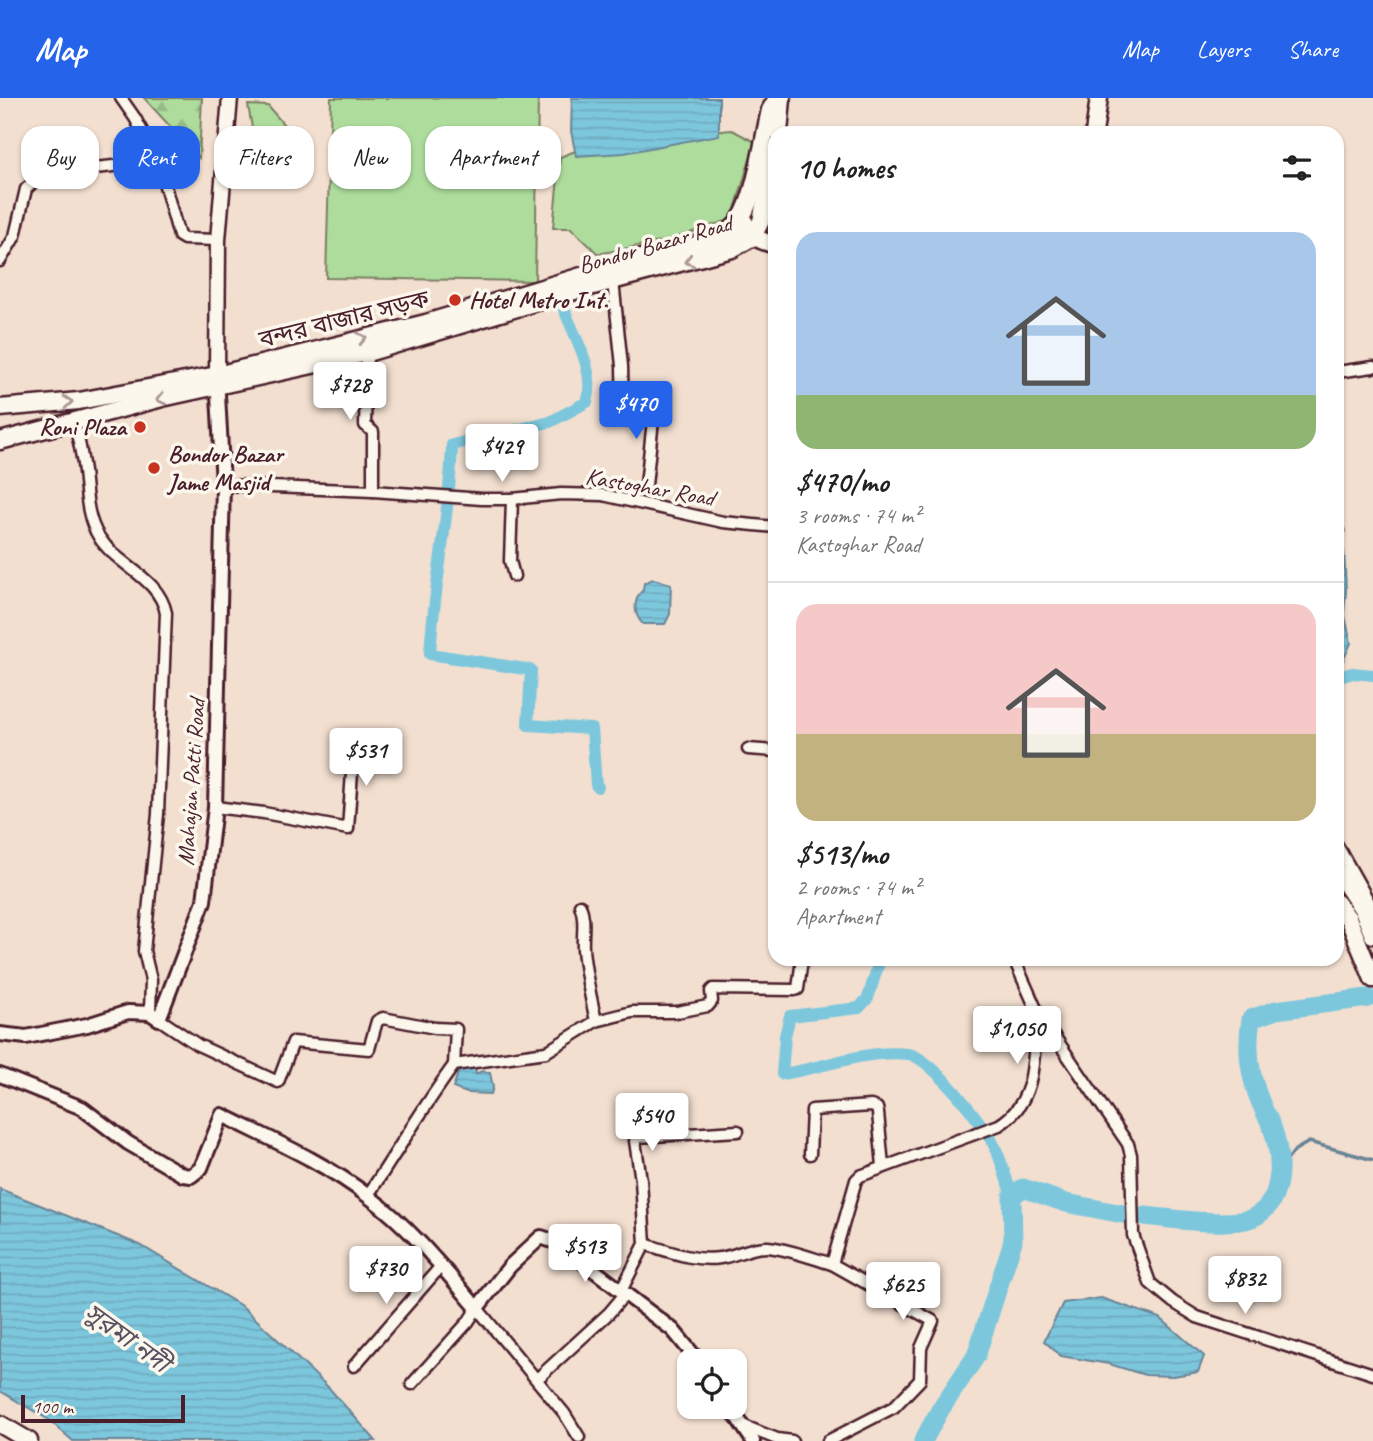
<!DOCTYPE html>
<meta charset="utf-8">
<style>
:root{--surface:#fff;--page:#f6f6f6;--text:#222;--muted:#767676;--line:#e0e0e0;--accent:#2563eb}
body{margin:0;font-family:Caveat,"Noto Sans Bengali",sans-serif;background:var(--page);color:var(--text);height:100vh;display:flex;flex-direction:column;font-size:26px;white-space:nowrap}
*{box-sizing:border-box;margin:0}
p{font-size:23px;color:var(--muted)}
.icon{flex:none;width:38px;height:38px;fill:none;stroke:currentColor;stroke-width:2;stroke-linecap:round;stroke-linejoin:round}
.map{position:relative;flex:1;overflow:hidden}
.details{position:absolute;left:768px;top:28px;width:576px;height:840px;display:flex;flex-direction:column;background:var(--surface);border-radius:21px;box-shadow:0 2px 5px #0004}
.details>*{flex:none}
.banner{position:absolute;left:21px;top:28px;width:642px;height:63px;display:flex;gap:14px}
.buttons{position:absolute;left:677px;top:1251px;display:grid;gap:14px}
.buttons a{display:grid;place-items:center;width:70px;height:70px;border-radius:14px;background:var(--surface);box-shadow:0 2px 5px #0004;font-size:35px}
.scale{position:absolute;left:21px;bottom:18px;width:164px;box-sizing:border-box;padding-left:7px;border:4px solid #4a1f2b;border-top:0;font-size:19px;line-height:24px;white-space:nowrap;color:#4a1f2b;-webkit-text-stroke:5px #fbf7ec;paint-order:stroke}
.price{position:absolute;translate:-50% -60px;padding:0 16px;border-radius:7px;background:#fff;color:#222;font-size:23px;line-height:46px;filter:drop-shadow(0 2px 4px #0008)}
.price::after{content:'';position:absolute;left:50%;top:42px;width:21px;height:16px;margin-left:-10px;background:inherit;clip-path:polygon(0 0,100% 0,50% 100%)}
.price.current{background:var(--accent);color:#fff}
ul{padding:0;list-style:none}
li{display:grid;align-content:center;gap:14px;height:371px;padding:0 28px}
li+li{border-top:2px solid var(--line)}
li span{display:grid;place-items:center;height:217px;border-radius:21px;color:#555}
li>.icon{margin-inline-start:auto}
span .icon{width:126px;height:126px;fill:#fffc;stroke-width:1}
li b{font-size:30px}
h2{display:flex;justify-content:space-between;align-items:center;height:84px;padding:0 28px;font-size:30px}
.pill{padding:0 24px;border-radius:21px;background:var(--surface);box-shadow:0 2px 5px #0004;font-size:24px;line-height:63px}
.pill.current{background:var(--accent);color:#fff}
header{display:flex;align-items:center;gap:42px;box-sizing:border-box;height:98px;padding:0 35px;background:var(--accent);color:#fff}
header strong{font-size:33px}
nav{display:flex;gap:38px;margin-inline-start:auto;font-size:24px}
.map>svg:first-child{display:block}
.green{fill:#addc9c;stroke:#7c7e64;stroke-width:2}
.forest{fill:url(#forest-firs);stroke:#7c7e64;stroke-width:2}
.water{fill:url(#water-rules);stroke:#698496;stroke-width:2}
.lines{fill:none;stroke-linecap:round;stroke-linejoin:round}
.stream{stroke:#698496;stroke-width:3.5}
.canal{stroke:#7dc7dd;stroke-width:12}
.river{stroke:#7dc7dd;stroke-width:19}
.minor-casing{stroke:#4a1f2b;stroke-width:15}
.tertiary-casing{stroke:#4a1f2b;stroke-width:18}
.secondary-casing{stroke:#4a1f2b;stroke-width:19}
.primary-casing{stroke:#4a1f2b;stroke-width:21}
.trunk-casing{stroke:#4a1f2b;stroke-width:21}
.minor{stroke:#fbf7ec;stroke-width:10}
.tertiary{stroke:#fbf7ec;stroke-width:12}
.secondary{stroke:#fbf7ec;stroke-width:14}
.primary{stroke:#fbf7ec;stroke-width:16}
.trunk{stroke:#fbf7ec;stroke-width:16}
.oneway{stroke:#ab9695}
.poi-dot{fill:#c8321e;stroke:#fbf7ec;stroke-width:2.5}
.labels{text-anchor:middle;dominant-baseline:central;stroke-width:7;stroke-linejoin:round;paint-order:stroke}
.street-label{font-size:24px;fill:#4a1f2b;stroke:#fbf7ec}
.poi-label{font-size:24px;font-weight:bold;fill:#4a1f2b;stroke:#fbf7ec;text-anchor:start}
.water-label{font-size:26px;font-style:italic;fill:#595160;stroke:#fbf7ec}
</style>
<header>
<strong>Map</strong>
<nav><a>Map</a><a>Layers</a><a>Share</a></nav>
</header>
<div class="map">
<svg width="1373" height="1343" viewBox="0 0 1373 1343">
<defs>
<pattern id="forest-firs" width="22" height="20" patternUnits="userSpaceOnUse" patternTransform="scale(1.75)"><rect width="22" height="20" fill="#addc9c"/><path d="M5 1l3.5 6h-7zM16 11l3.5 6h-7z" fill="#96bc87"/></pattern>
<pattern id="water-rules" width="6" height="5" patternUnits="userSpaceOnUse" patternTransform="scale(1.75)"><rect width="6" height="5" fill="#7dc7dd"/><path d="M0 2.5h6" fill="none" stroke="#6eaabe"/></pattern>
</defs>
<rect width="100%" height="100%" fill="#f2dfd0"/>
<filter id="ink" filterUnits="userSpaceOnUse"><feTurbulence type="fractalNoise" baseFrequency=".0143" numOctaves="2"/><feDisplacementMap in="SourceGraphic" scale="14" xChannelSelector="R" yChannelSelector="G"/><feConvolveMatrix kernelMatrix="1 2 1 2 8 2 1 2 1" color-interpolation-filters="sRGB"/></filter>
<g filter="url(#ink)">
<g class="green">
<path d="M331,0H538L535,183L326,180Z"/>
<path d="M248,7L268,8L284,27L289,50L255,47Z"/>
<path d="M732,32L755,44L732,121L669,142L598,156L571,130H553L560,59L601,43Z"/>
</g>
<path class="forest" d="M144,0H202L199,60Z"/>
<g class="water">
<path d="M572,0H719V37L624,55L576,58L571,33Z"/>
<path d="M1337,450L1344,453L1346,493L1344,514L1351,545L1343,563L1337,565Z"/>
<path d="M653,481L671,486L670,516L665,526H643C633,516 633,501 643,492L644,485Z"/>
<path d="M460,969L475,970L476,976L482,973L490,975L493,989L491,996L467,995L453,990Z"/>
<path d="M0,1091L140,1147L243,1209L329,1290L376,1343H73L49,1322L0,1293Z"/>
<path d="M1101,1200L1160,1220L1204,1258L1198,1274L1173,1278L1145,1277L1109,1266L1061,1258L1044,1243L1063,1205Z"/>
</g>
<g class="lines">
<path class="stream" d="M1278,1074L1295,1052L1309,1044L1373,1062"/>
<g class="canal">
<path d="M563,208C573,237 597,273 587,304L550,324L452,347C450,417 434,486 430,556L531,572L528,627L592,631L596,687L598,689"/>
<path d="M1337,580L1352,575L1373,577"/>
<path d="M880,861L868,900L859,910L790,918L785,938L782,976C824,970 865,951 908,956C930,958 984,1026 994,1047C1002,1063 1006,1081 1012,1098"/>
</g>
<g class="river">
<path d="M1145,1118C1170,1121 1230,1129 1252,1120C1286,1105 1282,1057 1272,1029C1270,1022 1265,1016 1263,1010C1250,982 1246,951 1251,921L1276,912L1368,900"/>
<path d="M923,1343L940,1312L976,1258L1013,1143L1012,1098L1023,1090L1066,1105L1123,1116"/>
</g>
<g class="minor-casing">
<g id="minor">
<path d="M121,0L135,20L158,63L179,138L184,141L218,142"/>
<path d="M0,163L15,138L26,91L42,76L158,63"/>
<path d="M613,183L622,268L623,317"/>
<path d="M367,255L365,327L373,334V393"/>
<path d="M1337,274L1373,269"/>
<path d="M623,300L649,304L653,306L654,313L646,387"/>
<path d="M74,323C77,335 80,347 82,360C87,385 84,416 99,439C117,468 159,479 166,515L158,716L144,853L151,882L150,915"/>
<path d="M223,387L373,393L482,401H512L561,396L603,397L723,424L775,429"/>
<path d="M512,401L510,463L514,478"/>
<path d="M1337,433H1338"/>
<path d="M748,651L775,653"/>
<path d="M215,709L264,715L348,731L354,646"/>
<path d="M1337,747L1373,811"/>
<path d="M580,807C586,822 582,835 583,851C585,875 591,900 596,923"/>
<path d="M1014,861L1037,913L1128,1046L1131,1057L1133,1137L1150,1185L1173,1204L1197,1219L1373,1276"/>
<path d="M159,921L198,947L278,984L293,944L369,951L377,923L383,920L435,930L456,931L454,967"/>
<path d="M810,1056L812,1012L871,1008L877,1010L878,1015L883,1068"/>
<path d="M368,1097C397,1054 423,1009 454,967L546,954L596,923L632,914H677L708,908L712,903L711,893L713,891L795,892L798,891L802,861"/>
<path d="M645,1146L641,1082L635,1043L637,1039L738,1033"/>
<path d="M621,1193L645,1146C668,1153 695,1164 720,1160C736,1158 751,1148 768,1149C789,1151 811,1160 832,1166L856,1082L860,1078L999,1027C1039,1003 1033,954 1037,913"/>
<path d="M354,1268L441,1168"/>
<path d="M537,1281L609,1215L625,1196"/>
<path d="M412,1286L468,1224L477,1210L564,1315L579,1339"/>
<path d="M744,1328L777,1341L792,1343"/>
<path d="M828,1343L894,1309L920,1282L921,1250L933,1223L832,1166"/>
</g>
</g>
<g class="tertiary-casing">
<g id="tertiary">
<path d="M0,936L26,939L87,927L128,914L150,915L159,921L204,803L215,709L223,387L217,279"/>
<path d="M0,977L82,1010L128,1045L183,1077L191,1078L201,1070L222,1017C272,1042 324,1064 368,1098C410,1129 443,1170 477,1210L510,1168L541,1139L558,1145L673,1232L699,1264"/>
<path d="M730,1309L753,1343"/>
</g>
</g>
<g class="secondary-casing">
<path id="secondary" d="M217,277L218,142L230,0"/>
</g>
<g class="primary-casing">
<g id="primary">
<path d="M742,118C750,140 754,140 775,147"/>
<path d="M0,1326L29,1343"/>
</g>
</g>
<g class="trunk-casing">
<g id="trunk">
<path d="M779,35L782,0"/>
<path d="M1094,35L1099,0"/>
<path d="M753,139L761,123L775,55"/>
<path d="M722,141C730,133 739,126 744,115C757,89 763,42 770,12L777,0"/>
<path d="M0,310L79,303L217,277L426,225L641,160L722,141L742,138L753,139"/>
<path d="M0,343L162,300L367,255L567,195L732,151L753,139"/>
<path d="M1337,773L1363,812L1373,837"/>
<path d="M1337,805L1348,820L1373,881"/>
</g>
</g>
<use href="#minor" class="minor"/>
<use href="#tertiary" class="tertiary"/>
<use href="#secondary" class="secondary"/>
<use href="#primary" class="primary"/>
<use href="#trunk" class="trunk"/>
</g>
<defs><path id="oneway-chevron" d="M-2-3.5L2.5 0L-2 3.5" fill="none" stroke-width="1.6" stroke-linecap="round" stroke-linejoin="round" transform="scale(1.75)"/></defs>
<g class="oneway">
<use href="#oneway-chevron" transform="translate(689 163) rotate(165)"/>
<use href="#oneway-chevron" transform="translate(362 240) rotate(-13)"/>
<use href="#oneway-chevron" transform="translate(161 301) rotate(167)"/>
<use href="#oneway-chevron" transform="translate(68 304) rotate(-5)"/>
</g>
</g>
<g class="poi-dot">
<circle cx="455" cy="202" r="7"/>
<circle cx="140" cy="329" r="7"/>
<circle cx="154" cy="370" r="7"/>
</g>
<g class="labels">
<g class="street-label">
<text transform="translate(655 146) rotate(-16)">Bondor Bazar Road</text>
<text transform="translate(344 221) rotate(-14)">বন্দর বাজার সড়ক</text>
<text transform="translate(650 389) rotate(10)">Kastoghar Road</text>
<text transform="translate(191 684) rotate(-86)">Mahajan Patti Road</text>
</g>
<g class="poi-label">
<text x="469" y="202">Hotel Metro Int.</text>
<text x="126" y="329" text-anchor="end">Roni Plaza</text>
<text x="168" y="356">Bondor Bazar<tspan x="168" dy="28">Jame Masjid</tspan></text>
</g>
<g class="water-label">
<text transform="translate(127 1240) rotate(36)">সুরমা নদী</text>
</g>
</g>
</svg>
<div class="buttons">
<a><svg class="icon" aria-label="locate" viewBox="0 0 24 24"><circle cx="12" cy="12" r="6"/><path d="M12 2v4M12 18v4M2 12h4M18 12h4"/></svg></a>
</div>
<div class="scale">100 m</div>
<b class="price" style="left:350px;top:324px">$728</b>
<b class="price current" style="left:636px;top:343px">$470</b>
<b class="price" style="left:502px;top:386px">$429</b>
<b class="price" style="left:366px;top:690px">$531</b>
<b class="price" style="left:1017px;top:968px">$1,050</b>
<b class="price" style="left:652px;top:1055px">$540</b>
<b class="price" style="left:585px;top:1186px">$513</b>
<b class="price" style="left:386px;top:1208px">$730</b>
<b class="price" style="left:1245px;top:1218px">$832</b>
<b class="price" style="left:903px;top:1224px">$625</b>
<div class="banner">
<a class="pill">Buy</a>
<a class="pill current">Rent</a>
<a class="pill">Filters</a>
<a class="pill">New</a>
<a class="pill">Apartment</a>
</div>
<section class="details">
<h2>10 homes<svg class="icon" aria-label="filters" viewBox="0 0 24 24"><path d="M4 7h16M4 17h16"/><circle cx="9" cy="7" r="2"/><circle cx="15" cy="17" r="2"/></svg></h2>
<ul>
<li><span style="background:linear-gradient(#a9c7e8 75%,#8fb573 0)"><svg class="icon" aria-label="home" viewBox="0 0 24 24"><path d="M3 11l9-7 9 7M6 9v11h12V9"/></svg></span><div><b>$470/mo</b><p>3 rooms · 74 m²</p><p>Kastoghar Road</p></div></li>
<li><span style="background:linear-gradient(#f6c9c9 60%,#c2b280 0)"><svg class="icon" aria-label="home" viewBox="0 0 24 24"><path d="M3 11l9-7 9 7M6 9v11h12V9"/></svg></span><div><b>$513/mo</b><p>2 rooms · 74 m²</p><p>Apartment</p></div></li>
</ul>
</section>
</div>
